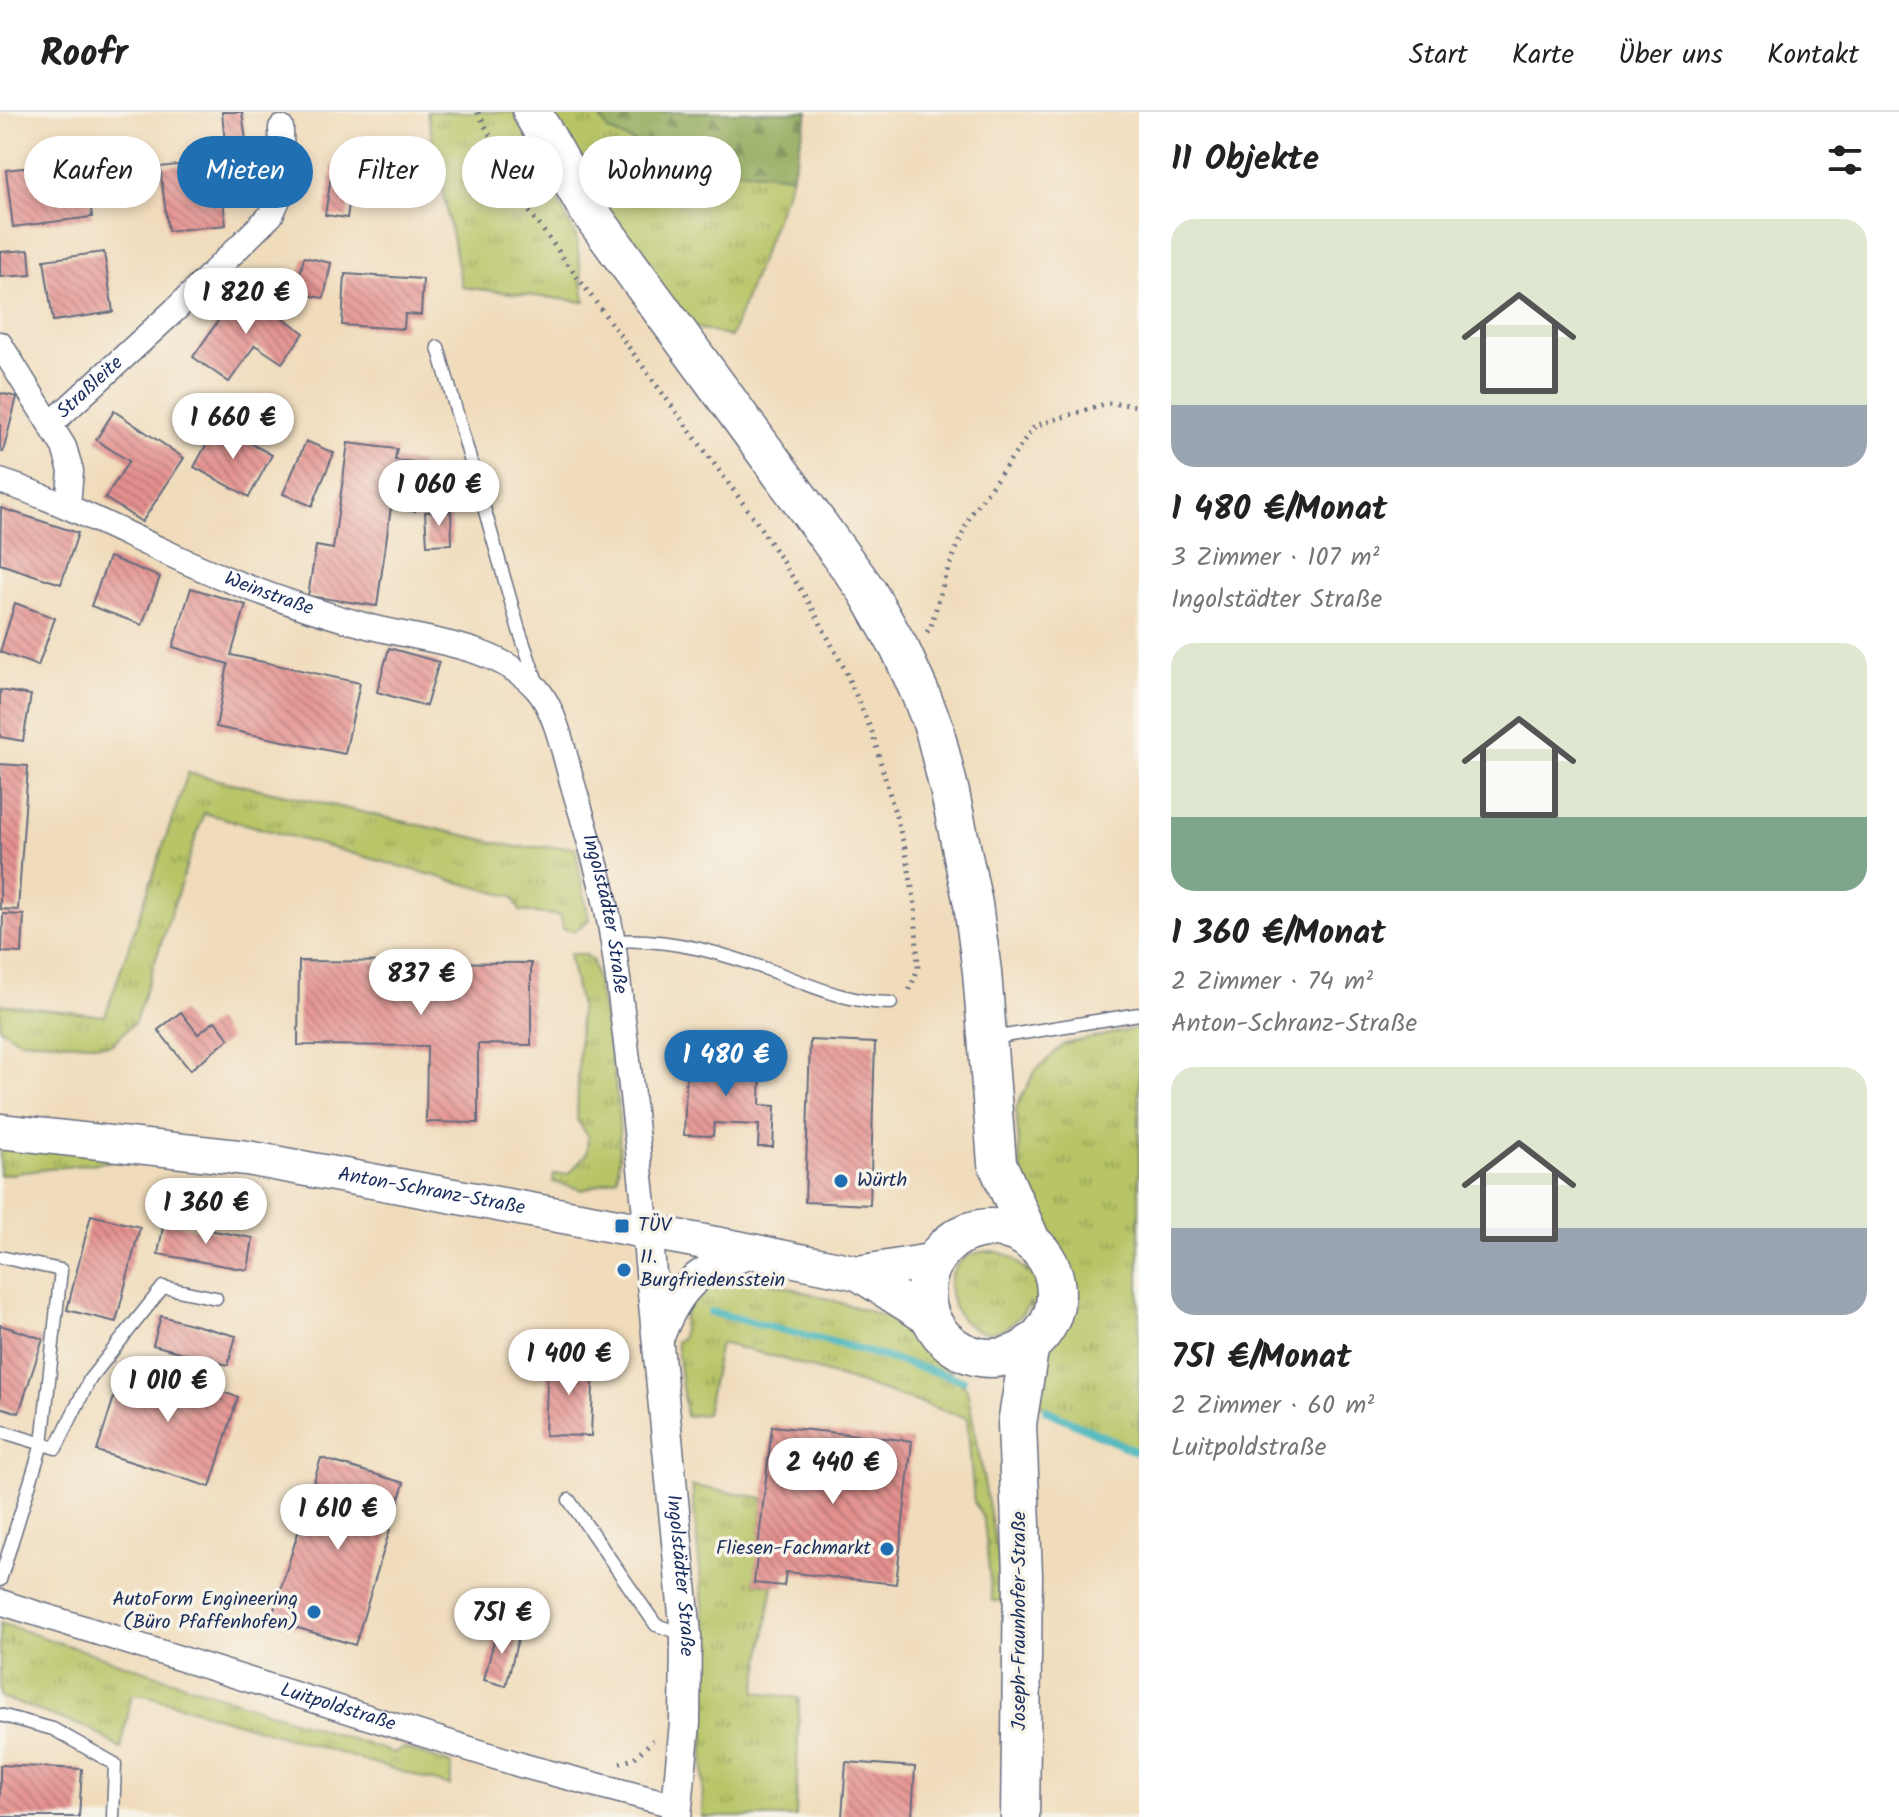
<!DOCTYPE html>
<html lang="de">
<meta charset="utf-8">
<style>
:root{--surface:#fff;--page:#f2f2f2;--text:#222;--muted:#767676;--line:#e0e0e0;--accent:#1f6fb2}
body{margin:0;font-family:Kalam,sans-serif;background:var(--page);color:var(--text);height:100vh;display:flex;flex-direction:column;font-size:30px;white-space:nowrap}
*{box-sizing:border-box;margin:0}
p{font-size:26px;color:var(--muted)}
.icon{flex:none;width:44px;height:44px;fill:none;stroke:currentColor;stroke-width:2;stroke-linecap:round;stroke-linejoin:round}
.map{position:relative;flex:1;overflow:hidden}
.panel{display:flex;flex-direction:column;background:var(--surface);width:760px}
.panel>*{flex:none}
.top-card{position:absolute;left:24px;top:24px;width:760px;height:72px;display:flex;gap:16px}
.price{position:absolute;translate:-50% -68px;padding:0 18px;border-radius:28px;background:#fff;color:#222;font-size:26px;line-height:52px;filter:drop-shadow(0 2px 4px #0008)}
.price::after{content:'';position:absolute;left:50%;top:48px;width:24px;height:18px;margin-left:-12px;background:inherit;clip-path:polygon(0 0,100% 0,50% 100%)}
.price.on{background:var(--accent);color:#fff}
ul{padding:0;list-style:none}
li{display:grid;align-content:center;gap:16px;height:424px;padding:0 32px}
li span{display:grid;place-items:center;height:248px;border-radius:24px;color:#555}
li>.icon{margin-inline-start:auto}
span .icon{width:144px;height:144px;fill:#fffc;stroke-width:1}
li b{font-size:34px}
h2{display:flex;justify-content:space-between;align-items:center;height:96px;padding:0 32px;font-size:34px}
.chip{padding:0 28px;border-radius:36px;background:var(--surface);box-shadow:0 4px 12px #0003;font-size:28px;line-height:72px}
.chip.on{background:var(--accent);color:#fff}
header{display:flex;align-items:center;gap:48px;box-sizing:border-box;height:112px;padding:0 40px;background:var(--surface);border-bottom:2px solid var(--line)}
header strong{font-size:38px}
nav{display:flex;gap:44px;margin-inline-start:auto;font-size:28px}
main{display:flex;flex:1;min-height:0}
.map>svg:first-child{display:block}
.grass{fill:url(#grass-tufts);stroke:#6a7a62;stroke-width:2}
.forest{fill:url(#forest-firs);stroke:#566c5c;stroke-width:2}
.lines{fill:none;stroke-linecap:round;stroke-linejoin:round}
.stream{stroke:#46b6bc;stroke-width:8}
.building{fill:url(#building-back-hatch)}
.service-casing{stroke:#666c7f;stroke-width:15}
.minor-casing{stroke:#666c7f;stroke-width:27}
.tertiary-casing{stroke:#666c7f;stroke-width:33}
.secondary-casing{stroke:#666c7f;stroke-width:37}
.primary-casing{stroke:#666c7f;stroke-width:41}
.path{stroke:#666c7f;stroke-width:5;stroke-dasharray:2 6;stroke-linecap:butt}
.service{stroke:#fff;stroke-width:12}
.minor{stroke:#fff;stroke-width:24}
.tertiary{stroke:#fff;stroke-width:30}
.secondary{stroke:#fff;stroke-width:34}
.primary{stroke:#fff;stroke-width:38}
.poi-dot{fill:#1f6fb2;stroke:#f7f3e8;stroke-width:3}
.labels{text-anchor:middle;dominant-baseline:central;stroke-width:7;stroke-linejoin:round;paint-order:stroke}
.street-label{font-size:20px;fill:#1b2f5e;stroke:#f7f3e8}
.poi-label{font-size:20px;fill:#1b2f5e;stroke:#f7f3e8;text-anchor:start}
</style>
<header>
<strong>Roofr</strong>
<nav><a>Start</a><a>Karte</a><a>Über uns</a><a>Kontakt</a></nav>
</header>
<main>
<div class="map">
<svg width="1139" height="1705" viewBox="0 0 1139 1705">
<defs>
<pattern id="grass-tufts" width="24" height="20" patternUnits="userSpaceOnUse" patternTransform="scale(2)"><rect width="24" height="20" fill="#b8c466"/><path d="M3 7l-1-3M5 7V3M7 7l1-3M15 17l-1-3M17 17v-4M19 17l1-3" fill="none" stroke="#95a057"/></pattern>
<pattern id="forest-firs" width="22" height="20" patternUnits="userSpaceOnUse" patternTransform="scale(2)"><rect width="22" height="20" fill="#92aa5b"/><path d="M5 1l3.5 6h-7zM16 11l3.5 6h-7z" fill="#768b4e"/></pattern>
<pattern id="building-back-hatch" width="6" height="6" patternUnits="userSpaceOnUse" patternTransform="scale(2)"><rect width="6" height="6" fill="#e4918e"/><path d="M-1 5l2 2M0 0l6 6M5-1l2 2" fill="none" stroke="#b87777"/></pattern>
</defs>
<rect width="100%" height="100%" fill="#f7f3e8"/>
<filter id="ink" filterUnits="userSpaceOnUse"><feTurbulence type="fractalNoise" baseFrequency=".0125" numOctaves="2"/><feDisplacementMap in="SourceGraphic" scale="16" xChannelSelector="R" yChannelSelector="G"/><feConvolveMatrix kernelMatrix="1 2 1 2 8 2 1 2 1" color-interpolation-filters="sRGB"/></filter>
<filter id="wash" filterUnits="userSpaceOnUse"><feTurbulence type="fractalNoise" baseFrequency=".006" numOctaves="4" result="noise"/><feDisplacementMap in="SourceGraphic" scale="32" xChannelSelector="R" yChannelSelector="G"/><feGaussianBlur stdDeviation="1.8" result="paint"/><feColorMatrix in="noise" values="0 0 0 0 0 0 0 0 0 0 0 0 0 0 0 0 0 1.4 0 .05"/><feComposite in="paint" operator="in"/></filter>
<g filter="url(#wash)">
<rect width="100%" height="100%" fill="#f0dcbb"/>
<g class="grass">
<path d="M427,0H515L576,125L585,190L462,175Z"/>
<path d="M548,0H596L610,19L689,54L792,64L731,225L687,213L613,116Z"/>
<path d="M188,661L517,735H575L589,808L575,819L563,817L561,804L520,799L513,785L204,701L135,910L111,933L19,928L0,916V892L105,904Z"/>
<path d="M569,842H585L593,849C605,916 627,999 617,1066L583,1078L553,1070L554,1062H569L587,1041L588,1024L577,1008L580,896Z"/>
<path d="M1139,916V1338L1037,1291L1030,1191C973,1275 910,1152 982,1140C1003,1136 1017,1147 1028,1162L1016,996L1035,959L1064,932Z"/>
<path d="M0,1029L137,1046L0,1063Z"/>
<path d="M737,1164H752L881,1203L914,1220L967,1277L1002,1467V1489H992L984,1408L974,1390L967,1306L777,1245L720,1231L706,1302L686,1304L676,1230L682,1226C683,1215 683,1203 688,1193C696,1177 721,1165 737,1164Z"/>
<path d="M692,1374L764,1386L755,1471L773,1473L756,1580L799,1586L796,1705H702L707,1536Z"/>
<path d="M0,1511L393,1641L403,1636L452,1652L450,1674L148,1584L132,1582L121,1637L92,1618L0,1585Z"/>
</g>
<path class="forest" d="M596,0H808L792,64L689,54L609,19Z"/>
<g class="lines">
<g class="stream">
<path d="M711,1200L840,1232L963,1268"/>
<path d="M1046,1298L1139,1341"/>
</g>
</g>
<g id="blocks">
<g class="building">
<path d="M222,0H242L246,28L225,31Z"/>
<path d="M85,48L92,105L13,115L6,58Z"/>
<path d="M218,48L226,113L168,119L160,55Z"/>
<path d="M333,52L354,55L347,106L325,103Z"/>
<path d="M29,138L31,163L0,165V140Z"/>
<path d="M104,140L113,200L53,209L44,148Z"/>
<path d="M304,145L331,151L324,186L296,181Z"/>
<path d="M345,162L423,167L421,203L405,202L404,217L342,213Z"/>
<path d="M241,176L304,221L282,251L255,233L229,270L193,245Z"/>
<path d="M0,281L17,285L3,340L0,339Z"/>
<path d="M114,299L184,346L142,410L105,386L129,349L96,328Z"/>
<path d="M217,313L272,343L249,385L194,355Z"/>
<path d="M306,329L334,341L312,394L283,382Z"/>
<path d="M348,331L397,337L395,348L421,351L415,399L391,395L377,494L308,484L316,434L333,437Z"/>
<path d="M1,396L78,421L61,472L0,452Z"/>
<path d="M451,399L452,432L427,433L425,400Z"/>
<path d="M109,445L160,465L142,513L91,494Z"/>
<path d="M191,476L246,493L231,543L360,571L345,642L216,615L228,552L173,535Z"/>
<path d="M15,491L55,506L38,554L0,540Z"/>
<path d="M389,536L439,550L426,594L377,580Z"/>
<path d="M0,578L31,583L23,629L0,625Z"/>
<path d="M0,652L28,654L18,798L0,797Z"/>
<path d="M3,802L24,803L22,841L2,840Z"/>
<path d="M299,849L531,851V933L478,932V1011L426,1010L427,934L298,933Z"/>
<path d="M181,900L198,922L215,909L229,927L190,958L158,918Z"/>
<path d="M810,928L875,931L870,1093L805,1090Z"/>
<path d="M687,947L761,950L760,993L775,994L773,1035H758L759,1013L714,1011L713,1024L684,1023Z"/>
<path d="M91,1103L140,1115L116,1210L67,1198Z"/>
<path d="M164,1110L253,1126L248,1158L158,1142Z"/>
<path d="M161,1204L236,1224L228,1253L153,1233Z"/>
<path d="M0,1213L43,1227L19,1301L0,1295Z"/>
<path d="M548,1246L594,1248L591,1324L545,1323Z"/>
<path d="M125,1250L238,1285L210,1375L97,1339Z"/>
<path d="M772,1314L912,1329L896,1472L786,1460L784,1474L754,1471Z"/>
<path d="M321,1346L404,1371L355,1533L271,1508Z"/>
<path d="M498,1513L520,1519L506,1574L484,1568Z"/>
<path d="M846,1650L915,1655L912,1705H842Z"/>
<path d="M0,1653L82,1657L79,1705H0Z"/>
</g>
</g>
</g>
<g filter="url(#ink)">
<use href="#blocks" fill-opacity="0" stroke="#666c7f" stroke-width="2"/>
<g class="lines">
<g class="service-casing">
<g id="service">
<path d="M438,235L519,518L537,570"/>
<path d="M613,829C670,825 726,842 780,862C817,876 851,891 891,891"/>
<path d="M992,926L1139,902"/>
<path d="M0,1145L61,1158L42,1332L0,1468"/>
<path d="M0,1319L56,1336L90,1267L163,1175L216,1186"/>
<path d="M569,1388L656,1513L683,1522"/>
<path d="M0,1603L53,1617L115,1652L113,1705"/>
</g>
</g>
<g class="minor-casing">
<g id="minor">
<path d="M0,232L64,335L71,359L68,393"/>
<path id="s1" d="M52,311L176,197L271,103L282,79L281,16"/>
<path id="s2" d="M0,369C56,387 107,413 161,438C228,470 299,496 371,515C426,529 497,532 537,577C556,598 565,646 573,673C588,725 605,777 613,831C627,927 636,1023 647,1119"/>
<path id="s3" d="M0,1490L524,1654L677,1694"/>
</g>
</g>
<g class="tertiary-casing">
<g id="tertiary">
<path id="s4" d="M647,1119L686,1523L685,1611L676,1705"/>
<path d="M660,1222C681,1169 703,1154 757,1140"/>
</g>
</g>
<g class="secondary-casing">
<g id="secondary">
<path id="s5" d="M0,1019L247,1046L737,1136L858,1161L933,1209"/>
<path d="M858,1161L936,1148"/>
</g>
</g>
<g class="primary-casing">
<g id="primary">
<path d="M532,0L587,96L867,479L902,541L920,581L934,616L950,681L973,792L982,860L997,1051L1032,1131"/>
<circle cx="991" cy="1181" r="65"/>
<path d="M1020,1705L1023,1463L1017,1312L1030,1232"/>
</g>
</g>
<g class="path">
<path d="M478,0L529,99L756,409L810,492L844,556L872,620L905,736L915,792L918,856L908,882"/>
<path d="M927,520L931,514L945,465L970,404L1035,314L1108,291L1139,294"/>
<path d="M620,1651L633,1647L653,1628"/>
</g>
<use href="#service" class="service"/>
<use href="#minor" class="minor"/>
<use href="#tertiary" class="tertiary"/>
<use href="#secondary" class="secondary"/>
<use href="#primary" class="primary"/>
</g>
</g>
<g class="poi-dot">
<circle cx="841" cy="1069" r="8"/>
<rect x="614" y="1106" width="16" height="16" rx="4"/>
<circle cx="624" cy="1158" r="8"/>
<circle cx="887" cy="1437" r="8"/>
<circle cx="314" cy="1500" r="8"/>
</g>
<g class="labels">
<g class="street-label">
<text stroke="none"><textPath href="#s1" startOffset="52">Straßleite</textPath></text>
<text stroke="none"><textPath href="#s2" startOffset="292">Weinstraße</textPath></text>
<text stroke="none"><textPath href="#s2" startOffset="816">Ingolstädter Straße</textPath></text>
<text stroke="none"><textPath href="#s5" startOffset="436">Anton-Schranz-Straße</textPath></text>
<text stroke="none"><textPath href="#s4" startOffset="346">Ingolstädter Straße</textPath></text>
<text transform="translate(1020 1509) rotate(-90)">Joseph-Fraunhofer-Straße</text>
<text stroke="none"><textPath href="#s3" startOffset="354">Luitpoldstraße</textPath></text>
</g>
<g class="poi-label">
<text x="857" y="1069">Würth</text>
<text x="638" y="1114">TÜV</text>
<text x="640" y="1146">11.<tspan x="640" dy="23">Burgfriedensstein</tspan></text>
<text x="871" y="1437" text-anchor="end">Fliesen-Fachmarkt</text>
<text x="298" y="1488" text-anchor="end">AutoForm Engineering<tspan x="298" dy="23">(Büro Pfaffenhofen)</tspan></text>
</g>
</g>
</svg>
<b class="price" style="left:246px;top:224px">1 820 €</b>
<b class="price" style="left:233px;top:349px">1 660 €</b>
<b class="price" style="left:439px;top:416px">1 060 €</b>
<b class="price" style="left:421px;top:905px">837 €</b>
<b class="price on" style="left:726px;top:986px">1 480 €</b>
<b class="price" style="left:206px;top:1134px">1 360 €</b>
<b class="price" style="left:569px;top:1285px">1 400 €</b>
<b class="price" style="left:168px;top:1312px">1 010 €</b>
<b class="price" style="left:833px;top:1394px">2 440 €</b>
<b class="price" style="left:338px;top:1440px">1 610 €</b>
<b class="price" style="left:502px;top:1544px">751 €</b>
<div class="top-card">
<a class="chip">Kaufen</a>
<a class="chip on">Mieten</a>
<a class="chip">Filter</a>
<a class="chip">Neu</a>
<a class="chip">Wohnung</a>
</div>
</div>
<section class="panel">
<h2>11 Objekte<svg class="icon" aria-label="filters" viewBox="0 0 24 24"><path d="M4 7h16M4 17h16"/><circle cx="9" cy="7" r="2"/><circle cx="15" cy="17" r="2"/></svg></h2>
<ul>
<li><span style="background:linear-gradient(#dfe7d0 75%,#9aa5b1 0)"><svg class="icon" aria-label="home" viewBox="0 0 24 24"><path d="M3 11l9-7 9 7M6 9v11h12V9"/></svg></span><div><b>1 480 €/Monat</b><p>3 Zimmer · 107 m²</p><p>Ingolstädter Straße</p></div></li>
<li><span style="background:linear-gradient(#dfe7d0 70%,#7fa58c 0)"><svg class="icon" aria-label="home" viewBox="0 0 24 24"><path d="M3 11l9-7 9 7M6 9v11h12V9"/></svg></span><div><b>1 360 €/Monat</b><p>2 Zimmer · 74 m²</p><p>Anton-Schranz-Straße</p></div></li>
<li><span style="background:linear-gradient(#dfe7d0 65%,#9aa5b1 0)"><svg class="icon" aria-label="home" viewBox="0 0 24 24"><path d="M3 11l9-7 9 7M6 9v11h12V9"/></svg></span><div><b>751 €/Monat</b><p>2 Zimmer · 60 m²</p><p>Luitpoldstraße</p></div></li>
</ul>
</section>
</main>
